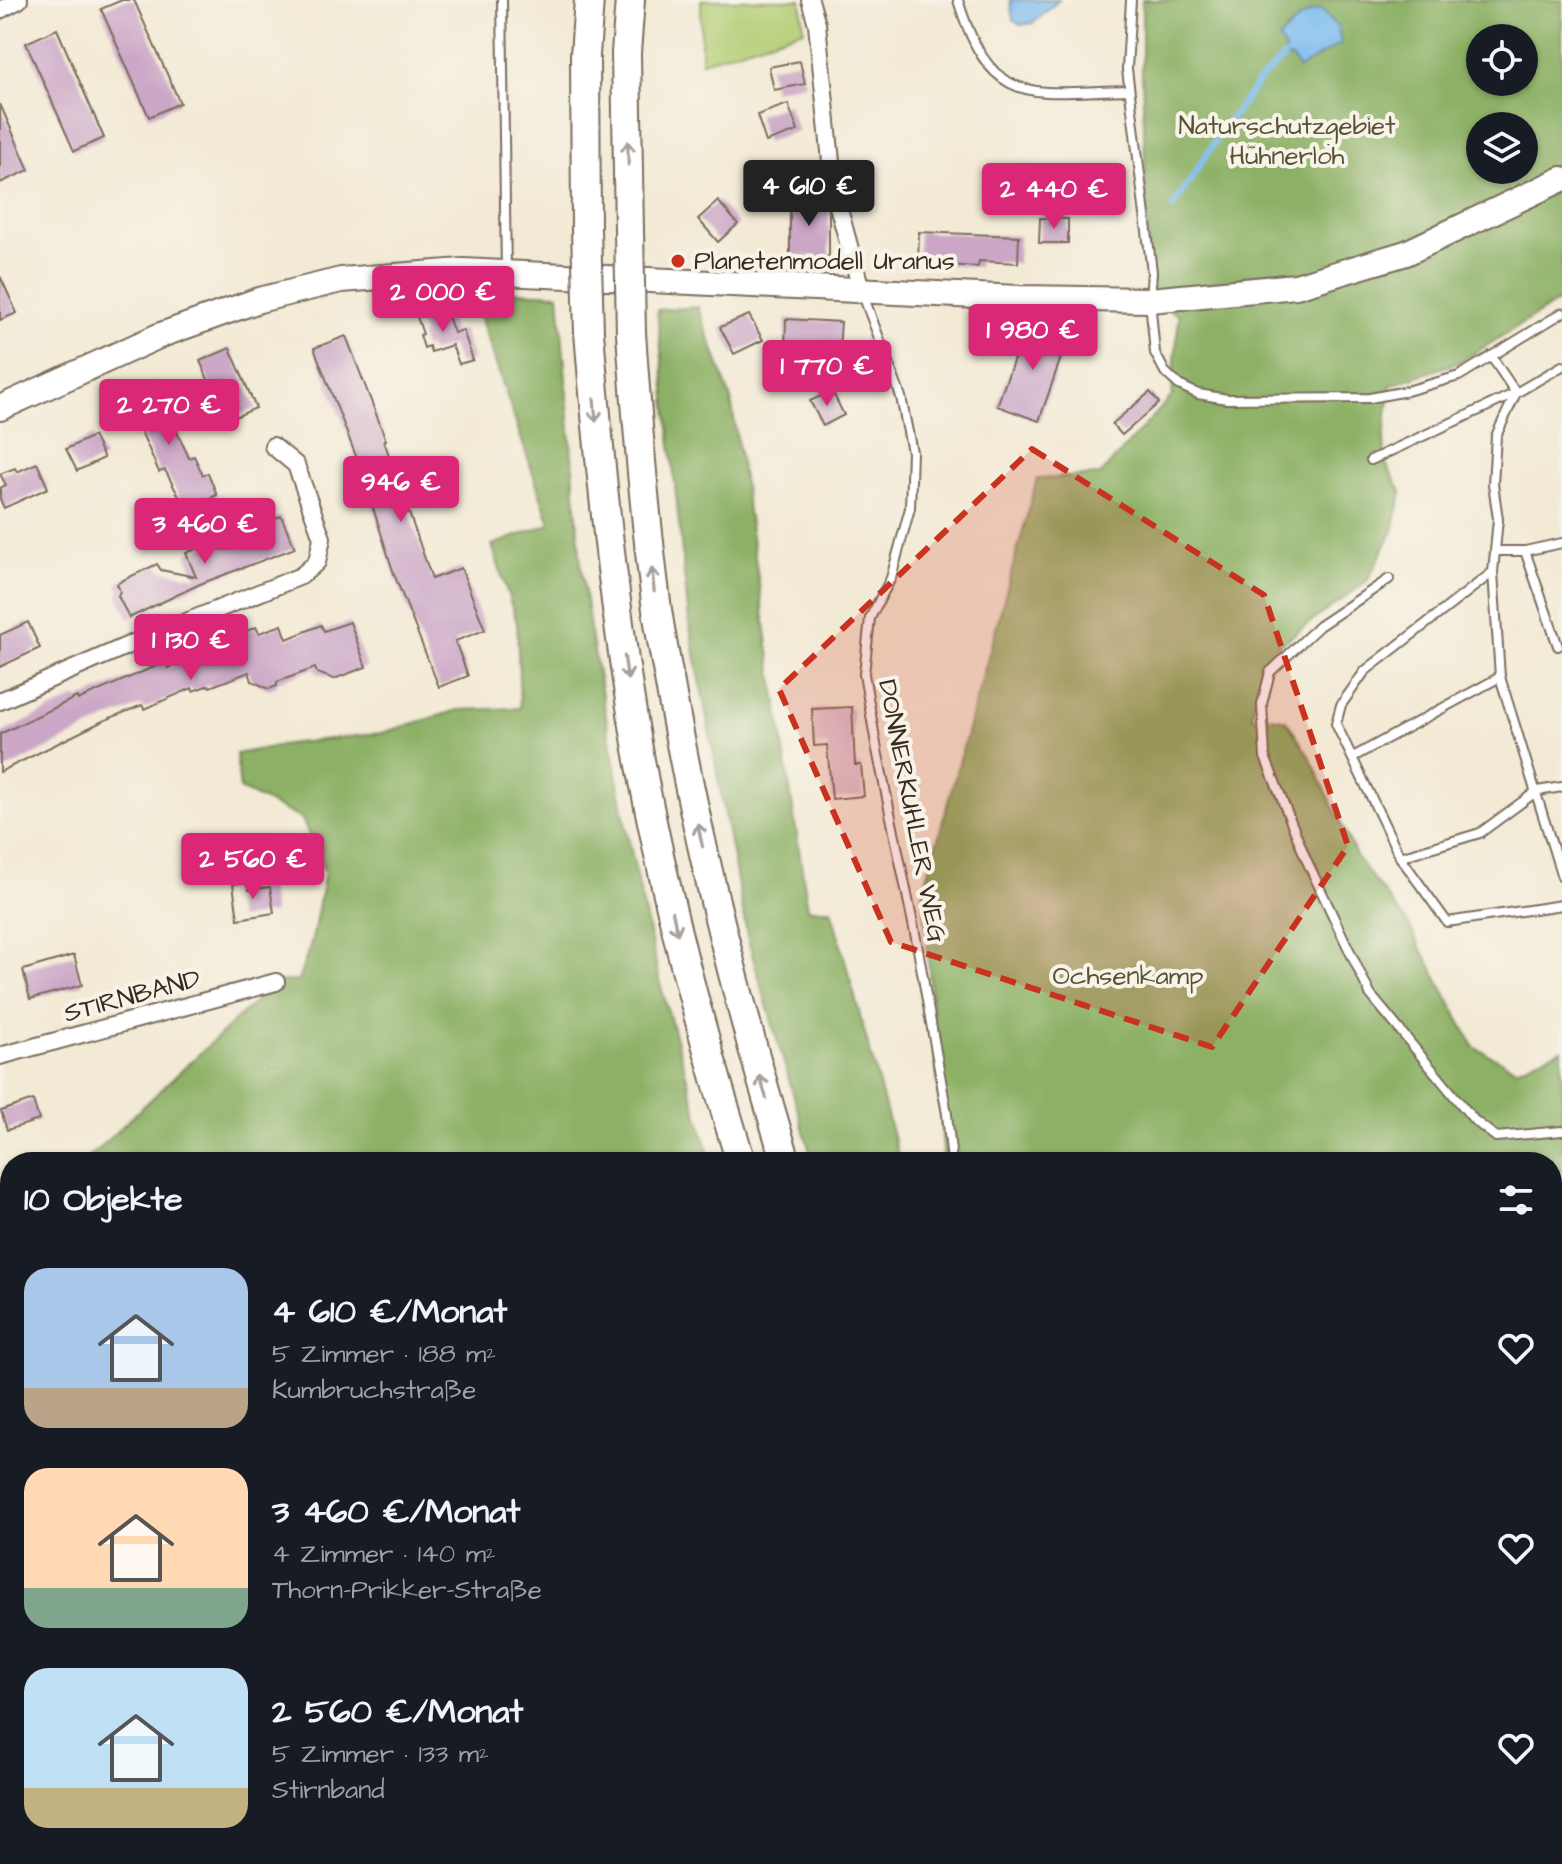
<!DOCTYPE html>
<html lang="de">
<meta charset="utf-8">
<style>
:root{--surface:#171b24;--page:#242831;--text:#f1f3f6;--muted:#9ea1a6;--accent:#db2777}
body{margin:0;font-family:"Architects Daughter",sans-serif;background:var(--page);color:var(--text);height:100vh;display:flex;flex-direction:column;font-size:30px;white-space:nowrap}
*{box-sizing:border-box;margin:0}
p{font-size:26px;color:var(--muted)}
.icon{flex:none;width:44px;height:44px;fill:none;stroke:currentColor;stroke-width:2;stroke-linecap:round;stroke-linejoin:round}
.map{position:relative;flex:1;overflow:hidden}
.drawer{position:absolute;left:0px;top:1152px;width:1562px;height:712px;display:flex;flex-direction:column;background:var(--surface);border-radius:32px 32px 0 0;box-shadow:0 2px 6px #0004}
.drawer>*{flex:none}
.buttons{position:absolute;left:1466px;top:24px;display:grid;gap:16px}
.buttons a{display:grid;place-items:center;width:72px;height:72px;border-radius:50%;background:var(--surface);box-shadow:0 2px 6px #0004;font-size:40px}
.price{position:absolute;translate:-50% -68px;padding:0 18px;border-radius:8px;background:var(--accent);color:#fff;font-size:26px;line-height:52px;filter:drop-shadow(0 2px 4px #0008)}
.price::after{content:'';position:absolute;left:50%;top:48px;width:24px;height:18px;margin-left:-12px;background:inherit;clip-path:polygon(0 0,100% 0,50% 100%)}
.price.current{background:#222;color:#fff}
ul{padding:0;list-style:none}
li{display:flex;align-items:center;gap:24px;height:200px;padding:0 24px}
li span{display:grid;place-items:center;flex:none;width:224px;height:160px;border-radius:24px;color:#555}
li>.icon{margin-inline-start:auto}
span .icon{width:96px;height:96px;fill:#fffc;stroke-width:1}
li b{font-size:34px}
h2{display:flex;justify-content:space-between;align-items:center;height:96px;padding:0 24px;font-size:34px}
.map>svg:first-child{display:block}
.green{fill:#b1cd73;stroke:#767c48;stroke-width:2}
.forest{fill:#8cb065;stroke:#646d42;stroke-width:2;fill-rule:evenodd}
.water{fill:#7abbef;stroke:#5a7286;stroke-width:2}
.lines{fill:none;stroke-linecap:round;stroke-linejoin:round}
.stream{stroke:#7abbef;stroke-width:6}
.building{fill:#cba6c6}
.service-casing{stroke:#7b6d5e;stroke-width:12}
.minor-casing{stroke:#7b6d5e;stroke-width:20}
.secondary-casing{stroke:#7b6d5e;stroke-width:26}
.primary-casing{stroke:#7b6d5e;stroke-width:28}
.motorway-casing{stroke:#7b6d5e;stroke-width:32}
.service{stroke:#fff;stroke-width:8}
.minor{stroke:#fff;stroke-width:16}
.secondary{stroke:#fff;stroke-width:22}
.primary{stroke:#fff;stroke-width:24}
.motorway{stroke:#fff;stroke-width:28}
.motorway-bridge-casing{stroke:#7b6d5e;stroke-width:32;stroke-linecap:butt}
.motorway-bridge{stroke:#fff;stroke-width:28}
.oneway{stroke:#a79f9a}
.marked{fill:#c8321e;fill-opacity:0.2;stroke:#c8321e;stroke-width:6;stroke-dasharray:16 10;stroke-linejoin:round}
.poi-dot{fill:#c8321e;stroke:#f7f3e8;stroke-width:3}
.labels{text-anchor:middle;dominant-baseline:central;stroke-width:8;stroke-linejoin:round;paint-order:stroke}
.park-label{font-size:26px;fill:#585333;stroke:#f7f3e8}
.poi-label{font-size:26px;fill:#3b2a1e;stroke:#f7f3e8;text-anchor:start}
.street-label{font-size:26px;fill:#3b2a1e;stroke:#f7f3e8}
</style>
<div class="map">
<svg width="1562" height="1864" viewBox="0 0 1562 1864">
<rect width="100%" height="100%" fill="#f7f3e8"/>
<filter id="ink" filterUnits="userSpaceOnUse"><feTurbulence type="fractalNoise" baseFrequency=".0125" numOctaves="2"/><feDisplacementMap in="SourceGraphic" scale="16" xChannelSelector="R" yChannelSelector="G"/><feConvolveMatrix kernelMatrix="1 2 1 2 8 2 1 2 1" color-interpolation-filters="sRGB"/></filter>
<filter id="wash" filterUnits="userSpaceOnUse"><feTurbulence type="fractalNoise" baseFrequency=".006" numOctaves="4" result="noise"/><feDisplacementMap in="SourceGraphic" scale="32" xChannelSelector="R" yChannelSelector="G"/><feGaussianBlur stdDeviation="1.8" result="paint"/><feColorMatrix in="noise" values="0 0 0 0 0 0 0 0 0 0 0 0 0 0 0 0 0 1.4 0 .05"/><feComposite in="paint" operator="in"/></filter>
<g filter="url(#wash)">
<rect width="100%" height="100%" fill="#f3ead5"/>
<g class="green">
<path d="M701,0H801L804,30L701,62Z"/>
<path d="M517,1854H696L710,1864H510Z"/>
</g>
<g class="forest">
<path d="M1142,0H1562V299L1462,361L1391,385L1384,437L1385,462L1402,493L1393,531L1367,581L1278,646L1258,685L1252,717H1272L1286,720L1311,759L1357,858L1408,924L1474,1047L1516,1069L1562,1049V1864H1135L1129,1854H1552V1162H944L923,893L1037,479L1100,475L1172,396L1179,315L1150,300L1142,75ZM1480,38H1524V82H1480ZM1480,126H1524V170H1480Z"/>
<path d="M471,290L559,294L581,566L591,635L626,827L660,983L711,1162H84L276,982L298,981L312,940L325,872L302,819L240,789L236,754L287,744L382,733L458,710L520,708L517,623L492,545L550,524Z"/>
<path d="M698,307L731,399L808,909H831L900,1162H813L748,940L689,621L657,310Z"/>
<path d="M202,1854H320L308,1864H208Z"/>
<path d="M365,1854H467L459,1864H370Z"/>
<path d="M719,1854H1010L1015,1864H734Z"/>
</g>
<g class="water">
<path d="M1010,0H1059L1033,23L1020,25L1013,20Z"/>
<path d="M1322,9L1338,27L1341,43L1299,69L1292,59L1284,57L1285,50L1279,39C1291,26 1304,11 1322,9Z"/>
</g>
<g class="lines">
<path class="stream" d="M1173,207L1222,130L1260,80L1284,57"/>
</g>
<g id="blocks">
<g class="building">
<path d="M122,0H134L180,103L149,117L101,9Z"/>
<path d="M57,29L104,138L74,151L26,43Z"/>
<path d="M800,61L805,84L774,90L769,67Z"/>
<path d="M0,104L29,170L0,183Z"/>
<path d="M788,104L798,131L766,142L757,115Z"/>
<path d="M790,199L825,201L829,214V257L790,255Z"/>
<path d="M718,201L738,224L718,242L698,219Z"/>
<path d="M1040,218L1068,219V243H1039Z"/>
<path d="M919,232L1019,236L1018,263L979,261L978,267L918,263Z"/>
<path d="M0,276L17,313L0,320Z"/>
<path d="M444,305L454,333L463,330L473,360L459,364L452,345L431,352L429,346L424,348L420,335L423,334L416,314Z"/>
<path d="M749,315L763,340L734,354L720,327Z"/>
<path d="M786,319L841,322L839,349L785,347Z"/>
<path d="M1027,323L1068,337L1039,421L997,406Z"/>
<path d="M346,336L386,440L384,441L432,579L461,568L485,630L455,641L468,676L439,687L394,574L359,464L314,348Z"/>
<path d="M230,348L256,408L226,421L200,361Z"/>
<path d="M154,382L189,458L194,456L203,475L208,473L217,495L186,510L165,470L159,472L125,395Z"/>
<path d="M832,391L844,415L823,426L810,401Z"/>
<path d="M1150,392L1159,403L1122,435L1112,424Z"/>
<path d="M93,436L104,458L77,471L66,449Z"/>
<path d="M37,463L48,488L4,508L0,499V488L6,485L0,474L15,468L17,472Z"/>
<path d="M281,516L295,548L200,584L129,618L118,596L120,591L117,584L123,580L157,564L161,570L196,577L186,553Z"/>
<path d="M28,622L40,648L0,667V635Z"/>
<path d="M350,622L366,667L334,679L317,673L315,668L277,682V686L269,689L252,681L249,672L210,687L209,685L193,691L192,688L144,709L142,705L103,721L0,772V734L77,697L78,700L165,662L168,668L237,640L235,636L256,627L259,633L282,625L287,639L321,625L324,631Z"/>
<path d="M852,707L855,765H861L864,796L832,799L827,745L814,746L812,709Z"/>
<path d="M248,882L249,890L270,887L274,913L238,919L233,884Z"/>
<path d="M74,955L82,985L30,999L23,970Z"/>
<path d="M33,1100L39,1120L7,1130L1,1111Z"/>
</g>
</g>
</g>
<g filter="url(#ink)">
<use href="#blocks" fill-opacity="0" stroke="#7b6d5e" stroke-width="2"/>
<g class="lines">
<g class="service-casing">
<g id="service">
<path d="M502,0L506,272"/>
<path d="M958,0C992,111 1033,92 1129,90"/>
<path d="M1131,0L1127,69L1152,272L1150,300L1155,353L1165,372L1179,385L1198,394L1227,399L1370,398L1407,391L1459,376L1562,313"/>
<path d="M863,295L901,397L912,452L910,508L891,578L870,618L864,674L877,750L916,938L947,1114L952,1162"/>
<path d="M1562,366L1516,393L1496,436L1493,484L1498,519L1493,572L1500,677L1562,877"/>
<path d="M1371,460L1516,393L1491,356"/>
<path d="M1497,551H1525L1562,543"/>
<path d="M1525,551L1558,646"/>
<path d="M1493,572L1365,671L1341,705L1336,724L1400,857L1447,922L1562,905"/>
<path d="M1389,579L1319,626L1270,672L1262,704L1265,757L1306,859L1370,994L1474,1120L1496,1137L1562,1131"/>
<path d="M1353,757L1500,677"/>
<path d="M1400,857L1480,833L1537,791L1562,787"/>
<path d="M1168,1854L1174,1864"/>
</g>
</g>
<g class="minor-casing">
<g id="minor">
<path d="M810,0L817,24L834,191L861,289"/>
<path d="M0,10L19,0"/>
<path d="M0,701L131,644L301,576L317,562L322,538L296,465L273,446"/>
<path d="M0,1056L276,982"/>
<path d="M3,1359L10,1371"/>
<path d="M0,1747L10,1740"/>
</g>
</g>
<g class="secondary-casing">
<g id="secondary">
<path d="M0,1822L10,1833"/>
<path d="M28,1854L37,1864"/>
</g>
</g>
<g class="primary-casing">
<path id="primary" d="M0,408L161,335L259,300L341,280L463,271L1019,298L1150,300L1296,286L1406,253L1562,179"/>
</g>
<g class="motorway-casing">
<g id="motorway">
<path d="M586,229L585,55L589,0"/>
<path d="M629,231L626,53L630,0"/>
<path d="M589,332C600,472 614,611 638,749C663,889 699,1027 741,1162"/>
<path d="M631,333C637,420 644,507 655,594C659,630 667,666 673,701C701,857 740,1011 786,1162"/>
<path d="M1047,1854L1052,1864"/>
<path d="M1092,1854L1098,1864"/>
</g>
</g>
<use href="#service" class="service"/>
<use href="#minor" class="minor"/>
<use href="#secondary" class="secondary"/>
<use href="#primary" class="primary"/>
<use href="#motorway" class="motorway"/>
<g class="motorway-bridge-casing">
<g id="motorway-bridge">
<path d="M586,229L589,332"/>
<path d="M629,231L631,333"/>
</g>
</g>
<use href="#motorway-bridge" class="motorway-bridge"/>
</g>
<defs><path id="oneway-shaft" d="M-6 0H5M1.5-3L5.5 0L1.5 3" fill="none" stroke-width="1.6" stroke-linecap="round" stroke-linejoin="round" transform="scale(2)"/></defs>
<g class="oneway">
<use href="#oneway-shaft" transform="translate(628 153) rotate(-91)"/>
<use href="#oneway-shaft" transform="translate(595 410) rotate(85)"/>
<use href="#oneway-shaft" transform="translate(653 580) rotate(-96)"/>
<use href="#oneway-shaft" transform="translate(626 668) rotate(82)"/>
<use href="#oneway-shaft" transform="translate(700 835) rotate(-102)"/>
<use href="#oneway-shaft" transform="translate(675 923) rotate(78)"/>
<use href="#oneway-shaft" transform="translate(763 1087) rotate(-107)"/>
</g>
</g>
<path class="marked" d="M1032,449L1264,595L1348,846L1212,1047L891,942L779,689Z"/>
<circle class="poi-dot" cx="678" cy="261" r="8"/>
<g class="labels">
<g class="park-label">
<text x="1287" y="126">Naturschutzgebiet<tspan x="1287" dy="30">Hühnerloh</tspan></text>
<text x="1128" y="976">Ochsenkamp</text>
</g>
<g class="poi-label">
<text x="694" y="261">Planetenmodell Uranus</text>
</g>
<g class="street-label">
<text transform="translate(912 811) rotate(79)">DONNERKUHLER WEG</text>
<text transform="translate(132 996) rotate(-15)">STIRNBAND</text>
</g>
</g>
</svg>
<div class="buttons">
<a><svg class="icon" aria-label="locate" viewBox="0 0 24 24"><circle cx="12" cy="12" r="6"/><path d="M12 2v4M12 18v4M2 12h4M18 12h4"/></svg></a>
<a><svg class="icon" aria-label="layers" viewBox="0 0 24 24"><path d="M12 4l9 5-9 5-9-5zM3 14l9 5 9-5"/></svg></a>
</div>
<b class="price current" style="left:809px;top:228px">4 610 €</b>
<b class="price" style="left:1054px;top:231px">2 440 €</b>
<b class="price" style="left:443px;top:334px">2 000 €</b>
<b class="price" style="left:1033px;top:372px">1 980 €</b>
<b class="price" style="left:827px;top:408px">1 770 €</b>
<b class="price" style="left:169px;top:447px">2 270 €</b>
<b class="price" style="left:401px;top:524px">946 €</b>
<b class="price" style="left:205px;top:566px">3 460 €</b>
<b class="price" style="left:191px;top:682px">1 130 €</b>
<b class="price" style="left:253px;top:901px">2 560 €</b>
<section class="drawer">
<h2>10 Objekte<svg class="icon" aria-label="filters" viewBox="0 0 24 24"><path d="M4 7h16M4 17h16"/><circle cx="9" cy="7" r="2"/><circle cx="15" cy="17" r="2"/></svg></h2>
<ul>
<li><span style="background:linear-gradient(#a9c7e8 75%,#b9a48a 0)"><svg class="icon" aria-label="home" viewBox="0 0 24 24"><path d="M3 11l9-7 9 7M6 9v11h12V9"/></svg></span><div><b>4 610 €/Monat</b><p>5 Zimmer · 188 m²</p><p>Kumbruchstraße</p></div><svg class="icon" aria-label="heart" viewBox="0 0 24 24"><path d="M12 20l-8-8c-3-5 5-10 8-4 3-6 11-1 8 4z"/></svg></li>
<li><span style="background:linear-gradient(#ffd9b3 75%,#7fa58c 0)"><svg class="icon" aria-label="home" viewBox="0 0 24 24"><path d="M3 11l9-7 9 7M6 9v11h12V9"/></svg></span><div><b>3 460 €/Monat</b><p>4 Zimmer · 140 m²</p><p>Thorn-Prikker-Straße</p></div><svg class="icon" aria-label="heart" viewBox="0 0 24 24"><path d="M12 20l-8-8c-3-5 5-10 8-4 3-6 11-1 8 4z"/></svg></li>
<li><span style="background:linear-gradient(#bfe0f5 75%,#c2b280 0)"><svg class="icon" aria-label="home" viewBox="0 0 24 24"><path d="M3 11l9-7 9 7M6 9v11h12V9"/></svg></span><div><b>2 560 €/Monat</b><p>5 Zimmer · 133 m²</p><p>Stirnband</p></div><svg class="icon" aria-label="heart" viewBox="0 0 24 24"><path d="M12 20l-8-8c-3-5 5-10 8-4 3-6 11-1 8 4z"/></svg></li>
</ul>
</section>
</div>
